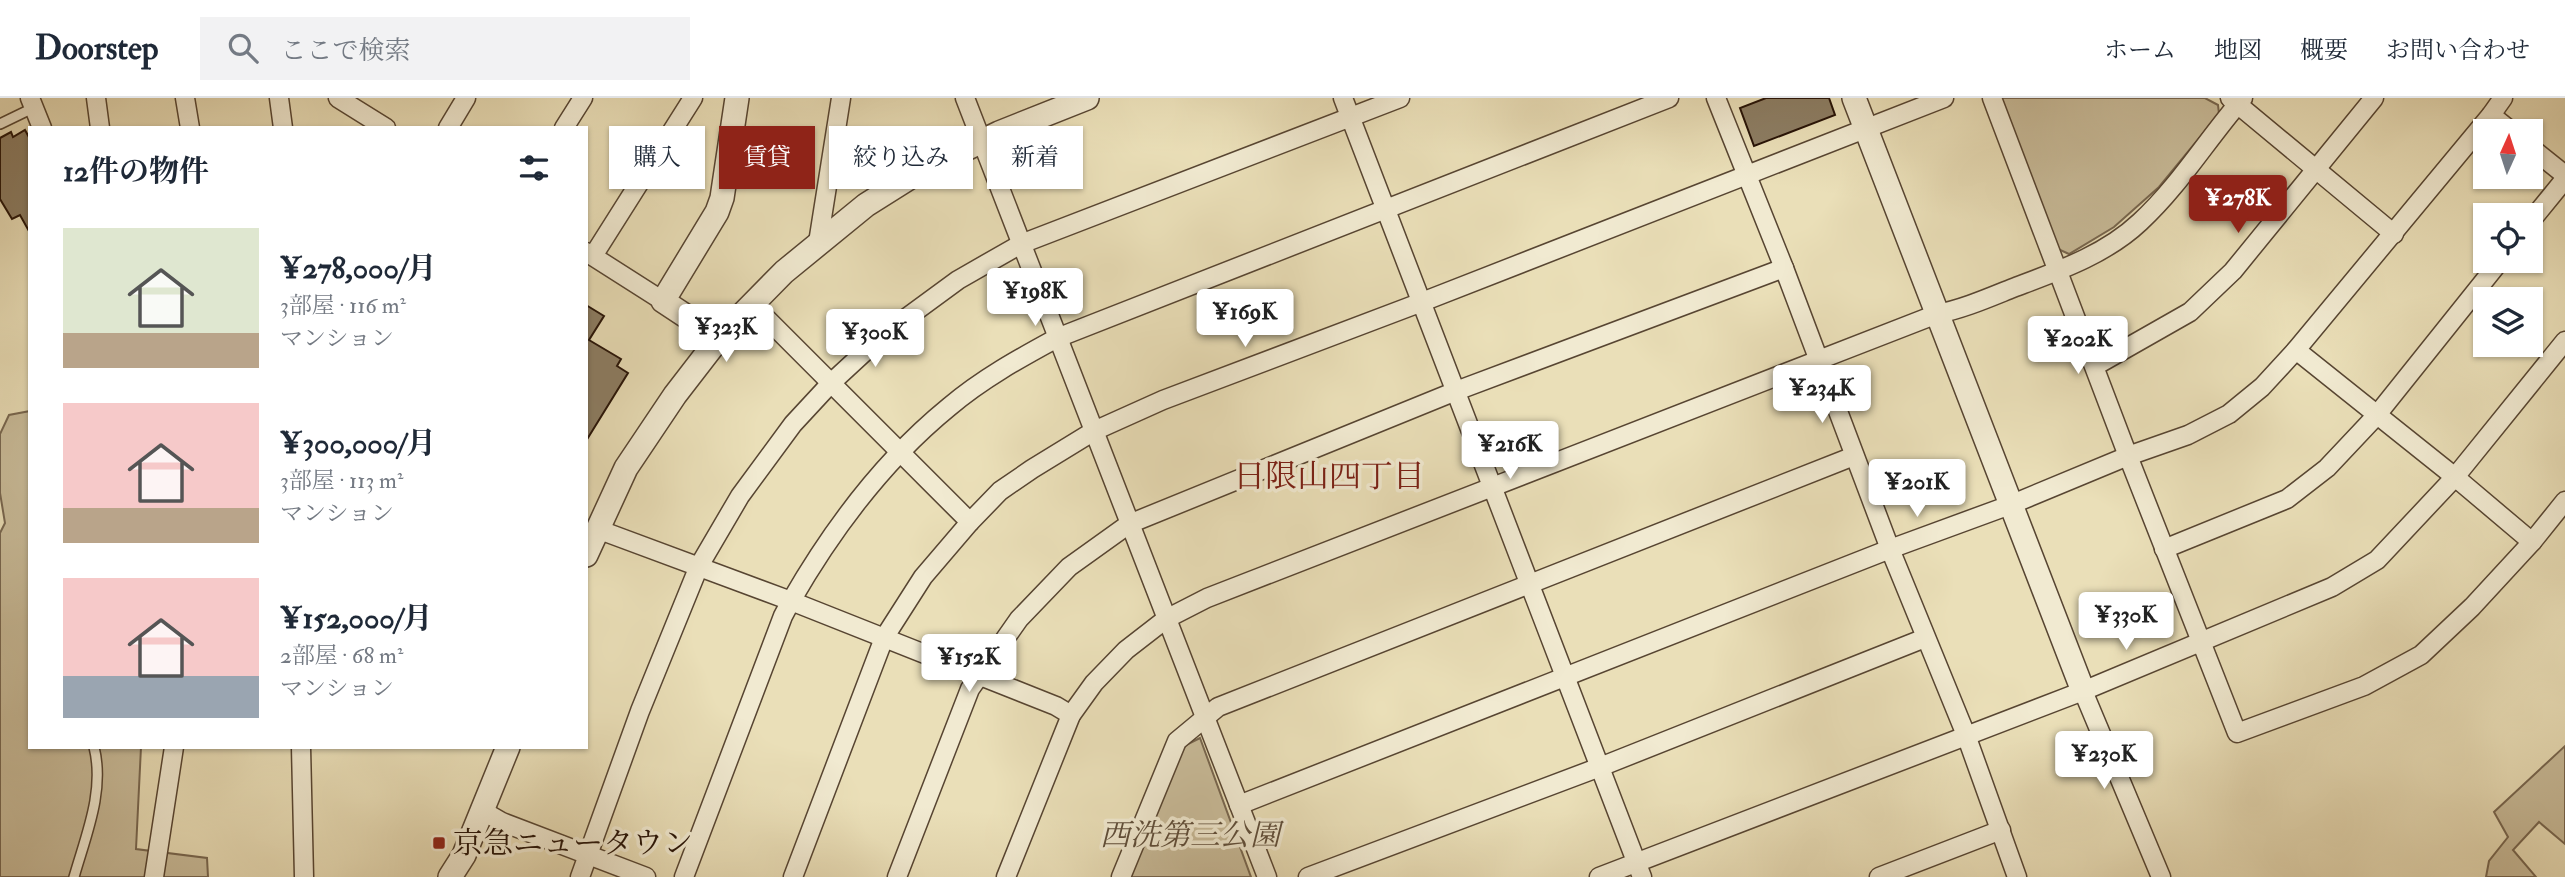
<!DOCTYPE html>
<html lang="ja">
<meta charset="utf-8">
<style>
:root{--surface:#fff;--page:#f2f2f3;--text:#1f2937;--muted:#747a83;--line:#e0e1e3;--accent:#8f2418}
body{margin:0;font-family:"IM FELL Double Pica","Noto Serif JP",serif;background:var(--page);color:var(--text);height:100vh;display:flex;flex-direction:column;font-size:26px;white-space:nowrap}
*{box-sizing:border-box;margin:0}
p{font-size:23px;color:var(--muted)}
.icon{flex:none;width:38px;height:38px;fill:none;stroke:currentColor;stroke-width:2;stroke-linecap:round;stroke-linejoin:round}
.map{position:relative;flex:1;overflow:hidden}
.panel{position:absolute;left:28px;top:28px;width:560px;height:623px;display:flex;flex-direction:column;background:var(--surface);border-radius:0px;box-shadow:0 2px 5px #0004}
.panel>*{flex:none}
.guide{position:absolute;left:609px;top:28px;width:665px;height:63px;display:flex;gap:14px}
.needle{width:46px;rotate:3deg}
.tools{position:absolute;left:2473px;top:21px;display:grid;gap:14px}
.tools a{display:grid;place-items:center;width:70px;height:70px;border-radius:0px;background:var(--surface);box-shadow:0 2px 5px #0004;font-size:35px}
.price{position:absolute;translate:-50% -60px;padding:0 16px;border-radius:7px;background:#fff;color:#222;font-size:23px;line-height:46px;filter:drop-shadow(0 2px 4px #0008)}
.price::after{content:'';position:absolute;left:50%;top:42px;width:21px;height:16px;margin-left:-10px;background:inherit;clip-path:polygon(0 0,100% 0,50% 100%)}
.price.current{background:var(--accent);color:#fff}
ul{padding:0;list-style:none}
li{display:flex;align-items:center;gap:21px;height:175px;padding:0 35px}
li span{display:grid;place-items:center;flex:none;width:196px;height:140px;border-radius:0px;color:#555}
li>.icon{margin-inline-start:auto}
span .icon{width:84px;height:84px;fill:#fffc;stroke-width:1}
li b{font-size:30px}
h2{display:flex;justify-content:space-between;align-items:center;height:84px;padding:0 35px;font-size:30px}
.chip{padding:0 24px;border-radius:0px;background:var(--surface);box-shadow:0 2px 5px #0004;font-size:24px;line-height:63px}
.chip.current{background:var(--accent);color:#fff}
header{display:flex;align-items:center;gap:42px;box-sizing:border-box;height:98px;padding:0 35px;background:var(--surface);border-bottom:2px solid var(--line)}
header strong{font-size:33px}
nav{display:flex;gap:38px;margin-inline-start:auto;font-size:24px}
.search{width:490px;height:63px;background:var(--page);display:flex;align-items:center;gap:18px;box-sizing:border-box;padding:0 24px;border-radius:0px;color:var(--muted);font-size:26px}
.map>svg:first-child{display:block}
.green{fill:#c9bc9a;stroke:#786750;stroke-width:2}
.building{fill:#8c7d63;stroke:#261206;stroke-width:2}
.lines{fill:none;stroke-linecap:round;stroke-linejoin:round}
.service-casing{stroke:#574532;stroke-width:12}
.minor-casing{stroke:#574532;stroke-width:21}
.tertiary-casing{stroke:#574532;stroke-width:26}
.service{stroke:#f1ead1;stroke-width:9}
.minor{stroke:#f1ead1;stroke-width:18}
.tertiary{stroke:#f1ead1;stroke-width:23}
.poi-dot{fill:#8f2418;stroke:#f1ead1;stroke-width:2.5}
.labels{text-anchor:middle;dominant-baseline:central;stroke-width:7;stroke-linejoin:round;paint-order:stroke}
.park-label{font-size:30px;font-style:italic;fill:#5f4e3a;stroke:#f1ead1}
.poi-label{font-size:30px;fill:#261206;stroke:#f1ead1;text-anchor:start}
.neighbourhood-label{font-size:32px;fill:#7a1f14;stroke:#f1ead1}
</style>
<header>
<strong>Doorstep</strong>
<div class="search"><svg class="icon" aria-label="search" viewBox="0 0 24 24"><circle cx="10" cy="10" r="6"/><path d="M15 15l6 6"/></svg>ここで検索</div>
<nav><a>ホーム</a><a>地図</a><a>概要</a><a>お問い合わせ</a></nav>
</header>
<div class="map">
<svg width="2565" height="779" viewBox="0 0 2565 779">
<rect width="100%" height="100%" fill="#eadfb8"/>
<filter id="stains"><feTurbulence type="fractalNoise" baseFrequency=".00286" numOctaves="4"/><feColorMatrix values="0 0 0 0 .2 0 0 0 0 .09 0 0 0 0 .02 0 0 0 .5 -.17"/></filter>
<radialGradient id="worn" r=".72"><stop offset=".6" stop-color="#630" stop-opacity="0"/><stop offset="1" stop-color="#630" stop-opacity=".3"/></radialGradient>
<g class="green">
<path d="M1999,0H2205L2218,7L2219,16L2159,89L2114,129L2069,156L2058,151Z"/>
<path d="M30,313V649H141L136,751L207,760L208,779H0V435L5,425L0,395V336L9,317Z"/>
<path d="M1200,640L1251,779H1126L1169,673L1186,647Z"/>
<path d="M2565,648V746L2539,724L2513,752L2536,779H2486L2489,763L2508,739L2494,714Z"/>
</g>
<g class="building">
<path d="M1766,0H1829L1835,17L1754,48L1740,10Z"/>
<path d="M25,32L30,41V135L20,117L12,121L0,101V40L11,34L13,39Z"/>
<path d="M586,207L604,218L589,242L621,261L617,268L628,275L586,343Z"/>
</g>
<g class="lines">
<g class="service-casing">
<g id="service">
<path d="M0,26L33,10"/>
<path d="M74,779C86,737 105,693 94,649"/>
</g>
</g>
<g class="minor-casing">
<g id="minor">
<path d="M30,0L42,30"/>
<path d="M96,0L100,30"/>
<path d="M185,0L190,30"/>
<path d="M279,0L283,30"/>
<path d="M338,0L386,30"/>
<path d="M965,0L1267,779"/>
<path d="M1343,0L1642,779"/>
<path d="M1716,0L1784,170L1890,451L1966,637L2017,779"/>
<path d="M1992,0L2128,358L2237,635L2364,588L2421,557L2472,509L2532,444L2565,403"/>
<path d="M2230,0L2394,136"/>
<path d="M2491,17L2511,33"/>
<path d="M448,30L466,0"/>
<path d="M564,30L583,0"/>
<path d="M2530,49L2565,77"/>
<path d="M2530,124L2565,81"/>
<path d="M818,145L841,0"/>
<path d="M586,154L663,203"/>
<path d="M593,158L693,0"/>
<path d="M752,206L970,424"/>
<path d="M2296,252L2455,379L2532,444"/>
<path d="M2095,268L2190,214L2233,173L2374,0"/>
<path d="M597,431L791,503L1056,608L1071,617"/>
<path d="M2164,451L2287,401L2327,370L2376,318L2500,163"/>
<path d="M2083,593L2161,779"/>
<path d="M301,649L304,779"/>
<path d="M1239,707L1890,451L2010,407L2128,358L2188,337L2229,316L2262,289L2296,252L2491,17L2503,0"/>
<path d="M483,713L502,724L646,779"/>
<path d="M154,779L174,649"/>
<path d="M580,779L640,613L699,468L740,398L793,326L831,285L883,237L958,182L1021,146L1400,0"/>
<path d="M684,779L783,518L791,503C833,430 884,362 949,309C982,281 1020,260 1057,240L1669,0"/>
<path d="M793,779L884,540L923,479L970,424L1000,393L1032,371L1094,333L1163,302L1422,204L1944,0"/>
<path d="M897,779L970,591L1019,521L1069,469L1129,426L1456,293L1784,170"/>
<path d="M1006,779L1071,617L1094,585L1126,552L1166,521L1207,500L1937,216C1963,211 1988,200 2013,190C2058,173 2105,157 2140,124C2180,87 2208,40 2243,0"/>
<path d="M1121,779L1177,643L1218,609L1854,358"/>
<path d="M1308,779L1600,669L1925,540"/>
<path d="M1599,779L2083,593L2332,489L2377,462L2455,379L2565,243"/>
<path d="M1879,779L2001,732"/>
</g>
</g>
<g class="tertiary-casing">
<g id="tertiary">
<path d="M1854,0L2083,593"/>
<path d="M719,240L663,203L717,114L722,100L737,0"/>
<path d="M586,457L626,370L675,297L719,240L784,174L866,107L920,73L999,35L1087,0"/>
<path d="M450,779L464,757L508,649"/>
</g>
</g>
<use href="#service" class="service"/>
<use href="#minor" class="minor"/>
<use href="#tertiary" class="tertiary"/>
</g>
<rect class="poi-dot" x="432" y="738" width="14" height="14" rx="3.5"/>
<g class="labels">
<g class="park-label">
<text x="1190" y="737">西洗第三公園</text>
</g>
<g class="poi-label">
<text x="453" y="745">京急ニュータウン</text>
</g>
<g class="neighbourhood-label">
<text x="1329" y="379">日限山四丁目</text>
</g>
</g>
<rect width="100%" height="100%" filter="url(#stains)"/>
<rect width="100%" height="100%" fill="url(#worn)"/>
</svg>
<div class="tools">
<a><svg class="needle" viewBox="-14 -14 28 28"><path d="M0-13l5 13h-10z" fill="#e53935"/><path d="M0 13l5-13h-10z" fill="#747a83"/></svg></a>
<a><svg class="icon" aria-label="locate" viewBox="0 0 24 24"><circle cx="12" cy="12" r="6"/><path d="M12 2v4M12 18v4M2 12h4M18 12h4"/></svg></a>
<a><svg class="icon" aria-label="layers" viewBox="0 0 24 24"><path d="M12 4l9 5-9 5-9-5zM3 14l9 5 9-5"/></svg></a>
</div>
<b class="price current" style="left:2238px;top:137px">¥278K</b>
<b class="price" style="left:1035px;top:230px">¥198K</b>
<b class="price" style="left:1245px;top:251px">¥169K</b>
<b class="price" style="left:726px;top:266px">¥323K</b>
<b class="price" style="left:875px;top:271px">¥300K</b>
<b class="price" style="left:2078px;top:278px">¥202K</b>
<b class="price" style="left:1822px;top:327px">¥234K</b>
<b class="price" style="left:1510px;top:383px">¥216K</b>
<b class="price" style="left:1917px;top:421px">¥201K</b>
<b class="price" style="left:2126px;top:554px">¥330K</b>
<b class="price" style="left:969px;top:596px">¥152K</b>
<b class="price" style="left:2104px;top:693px">¥230K</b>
<div class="guide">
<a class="chip">購入</a>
<a class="chip current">賃貸</a>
<a class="chip">絞り込み</a>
<a class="chip">新着</a>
</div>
<section class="panel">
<h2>12件の物件<svg class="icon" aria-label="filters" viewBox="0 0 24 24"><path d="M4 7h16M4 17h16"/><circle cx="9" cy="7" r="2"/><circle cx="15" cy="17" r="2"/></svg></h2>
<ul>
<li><span style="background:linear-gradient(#dfe7d0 75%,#b9a48a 0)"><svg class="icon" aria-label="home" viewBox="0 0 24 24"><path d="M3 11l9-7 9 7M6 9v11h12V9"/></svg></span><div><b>¥278,000/月</b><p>3部屋 · 116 m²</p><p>マンション</p></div></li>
<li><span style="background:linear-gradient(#f6c9c9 75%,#b9a48a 0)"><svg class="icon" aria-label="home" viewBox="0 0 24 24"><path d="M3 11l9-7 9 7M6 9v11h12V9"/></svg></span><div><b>¥300,000/月</b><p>3部屋 · 113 m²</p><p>マンション</p></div></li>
<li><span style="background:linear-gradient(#f6c9c9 70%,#9aa5b1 0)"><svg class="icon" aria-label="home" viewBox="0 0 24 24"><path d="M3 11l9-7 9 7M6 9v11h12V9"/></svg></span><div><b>¥152,000/月</b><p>2部屋 · 68 m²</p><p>マンション</p></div></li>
</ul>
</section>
</div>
